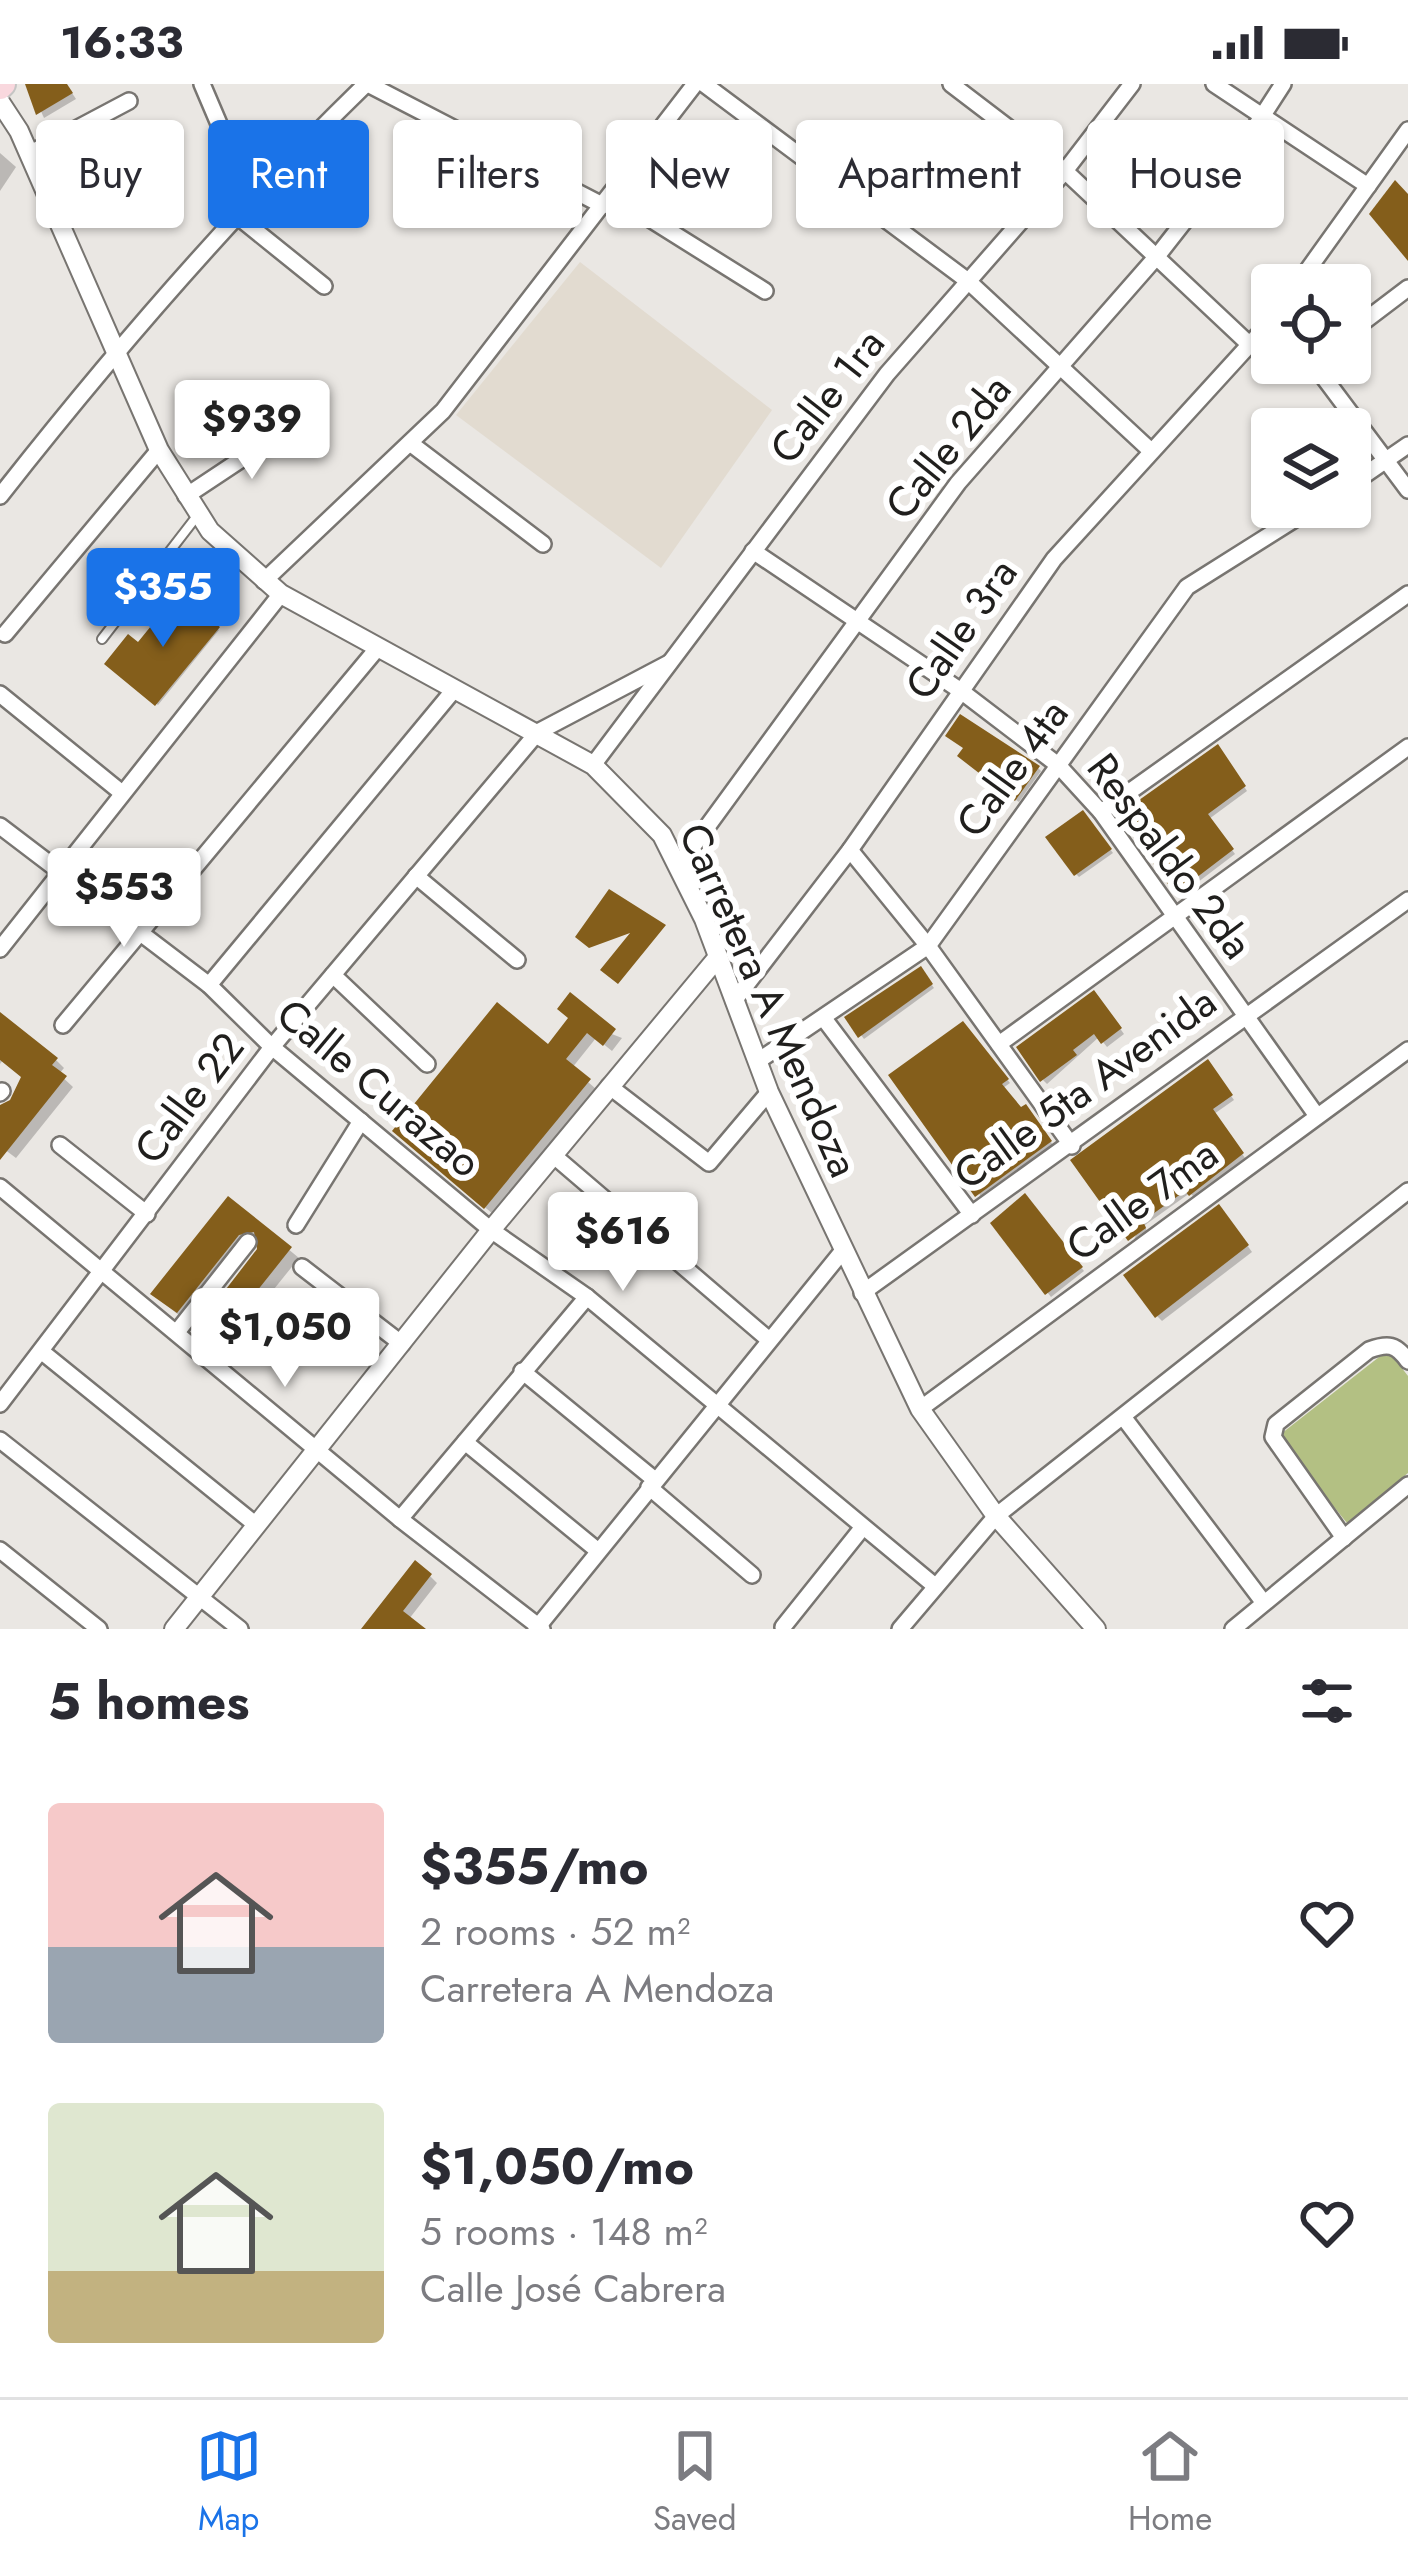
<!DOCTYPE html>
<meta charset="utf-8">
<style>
:root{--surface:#fff;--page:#f2f2f3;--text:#2b2b33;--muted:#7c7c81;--line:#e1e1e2;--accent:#1a73e8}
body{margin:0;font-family:Jost,sans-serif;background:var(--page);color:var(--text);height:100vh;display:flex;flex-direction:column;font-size:45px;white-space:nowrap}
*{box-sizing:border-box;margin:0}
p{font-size:39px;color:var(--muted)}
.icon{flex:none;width:66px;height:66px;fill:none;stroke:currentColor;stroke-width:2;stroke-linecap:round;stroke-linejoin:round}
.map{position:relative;height:1545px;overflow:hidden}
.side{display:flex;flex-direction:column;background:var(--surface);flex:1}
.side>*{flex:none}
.top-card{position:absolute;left:36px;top:36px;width:1338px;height:108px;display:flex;gap:24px}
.fabs{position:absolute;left:1251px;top:180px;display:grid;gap:24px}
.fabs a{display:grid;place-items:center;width:120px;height:120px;border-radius:12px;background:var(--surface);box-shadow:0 3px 9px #0004;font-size:60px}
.price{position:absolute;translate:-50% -102px;padding:0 27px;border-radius:12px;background:#fff;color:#222;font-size:39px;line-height:78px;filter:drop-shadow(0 3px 6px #0008)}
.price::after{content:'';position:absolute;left:50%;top:72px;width:36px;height:27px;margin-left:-18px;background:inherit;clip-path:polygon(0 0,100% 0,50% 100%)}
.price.current{background:var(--accent);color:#fff}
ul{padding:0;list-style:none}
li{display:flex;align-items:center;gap:36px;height:300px;padding:0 48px}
li span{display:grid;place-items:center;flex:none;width:336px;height:240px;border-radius:12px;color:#555}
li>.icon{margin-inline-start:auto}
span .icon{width:144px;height:144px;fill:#fffc;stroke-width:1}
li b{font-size:51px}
h2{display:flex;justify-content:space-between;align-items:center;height:144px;padding:0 48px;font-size:51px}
.tag{padding:0 42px;border-radius:12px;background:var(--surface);box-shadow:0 3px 9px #0004;font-size:42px;line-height:108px}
.tag.current{background:var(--accent);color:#fff}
.status{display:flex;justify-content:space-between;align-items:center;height:84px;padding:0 60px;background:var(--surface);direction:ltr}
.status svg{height:33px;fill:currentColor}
.menu{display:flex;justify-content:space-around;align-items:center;height:168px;border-top:3px solid var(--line);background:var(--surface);font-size:33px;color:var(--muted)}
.menu a{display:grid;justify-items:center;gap:6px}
.menu .current{color:var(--accent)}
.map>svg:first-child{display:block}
.built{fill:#e2dbd0}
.green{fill:#b3c083}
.shadow{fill:#0003}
.building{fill:#845e1b}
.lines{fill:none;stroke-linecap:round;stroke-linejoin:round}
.service-casing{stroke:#787571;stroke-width:12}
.minor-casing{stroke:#787571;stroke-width:20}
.tertiary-casing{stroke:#787571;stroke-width:22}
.primary-casing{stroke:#c5c5c4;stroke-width:28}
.service{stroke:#fff;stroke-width:8}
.minor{stroke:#fff;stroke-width:15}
.tertiary{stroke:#fff;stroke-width:18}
.primary{stroke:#f9d8de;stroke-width:24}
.labels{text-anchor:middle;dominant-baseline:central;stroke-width:12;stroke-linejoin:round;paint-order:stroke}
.street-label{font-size:42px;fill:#201f1d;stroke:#fff}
</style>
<div class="status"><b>16:33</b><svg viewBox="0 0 49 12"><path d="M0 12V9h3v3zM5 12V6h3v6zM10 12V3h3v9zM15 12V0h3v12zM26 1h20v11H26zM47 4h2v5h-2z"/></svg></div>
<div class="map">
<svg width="1408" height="1545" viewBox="0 0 1408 1545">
<rect width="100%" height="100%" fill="#eae7e3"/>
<path class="built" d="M580,178L772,326L661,484L456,331Z"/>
<path class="green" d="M1388,1266L1408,1292V1389L1347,1439L1277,1353Z"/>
<g class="shadow">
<path d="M33,0H66L76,15L44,34L30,3Z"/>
<path d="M0,69L16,83L0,107Z"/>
<path d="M178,513L219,546L158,621L108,580L138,563Z"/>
<path d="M1221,667L1247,707L1209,735L1235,770L1181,811L1177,808Z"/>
<path d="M1038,684L1041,687L1019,718L979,691Z"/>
<path d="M1083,730L1113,769L1079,793L1076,790Z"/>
<path d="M923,889L934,904L864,955L848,934Z"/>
<path d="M1098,914L1124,950L1107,963L1099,953L1047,1000L1043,996Z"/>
<path d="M3,934L56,976L64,984L59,990L73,1003L16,1074L0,1062V1024L13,1018L24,993L3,976L0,980Z"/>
<path d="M571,934L622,954L612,967L596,954L572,984L596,1005L493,1130L403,1055L548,964Z"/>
<path d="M963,941L1010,999L1003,1004L1021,1027H1029L1053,1061L980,1114Z"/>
<path d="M1210,982L1234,1016L1214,1030L1245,1074L1194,1113L1190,1109L1145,1141L1147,1148L1133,1158Z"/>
<path d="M1024,1113L1084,1187L1051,1213L994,1140Z"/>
<path d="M229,1116L299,1174L225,1266L208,1252L261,1166L259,1156L247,1158L184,1235L162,1218Z"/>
<path d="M1224,1129L1252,1168L1162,1237L1157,1232Z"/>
<path d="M430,1492L437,1499L409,1535L421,1545H364Z"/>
</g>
<g class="building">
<path d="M25,0H67L73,9L36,31Z"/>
<path d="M1395,96L1408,110V177L1369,130Z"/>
<path d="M178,509L220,543L155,622L104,580L128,550L138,558Z"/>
<path d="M960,630L1040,682L1015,717L957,672L963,664L945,652Z"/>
<path d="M1218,660L1246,702L1208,730L1234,765L1175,810L1118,731Z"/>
<path d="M1083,726L1112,765L1074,792L1045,753Z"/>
<path d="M609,805L666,841L618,900L600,886L630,849L589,864L575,853Z"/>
<path d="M921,882L933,900L858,954L844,933Z"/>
<path d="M1094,906L1122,944L1101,960L1094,950L1073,966L1077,971L1040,998L1016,963Z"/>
<path d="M570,908L616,945L603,962L587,949L566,975L591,995L484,1125L392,1047L497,918L548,960L568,934L557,925Z"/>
<path d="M0,928L58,974L52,981L67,992L0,1076V1021L10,1016L21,993L0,976Z"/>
<path d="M963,937L1009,995L1002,1000L1021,1023L1026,1020L1052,1057L975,1113L888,991Z"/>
<path d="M1208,975L1233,1011L1213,1025L1244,1069L1189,1112L1185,1107L1143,1137L1146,1144L1128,1157L1070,1076Z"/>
<path d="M1025,1109L1083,1183L1045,1211L990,1139Z"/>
<path d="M228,1112L292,1163L215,1260L196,1244L257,1165L254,1148L239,1151L177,1229L150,1210Z"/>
<path d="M1219,1120L1249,1161L1155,1234L1123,1191Z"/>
<path d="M415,1476L432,1490L403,1527L426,1545H361Z"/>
</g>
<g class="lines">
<g class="service-casing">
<path id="service" d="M102,555L197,432"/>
</g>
<g class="minor-casing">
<g id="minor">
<path d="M202,0L225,54L262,103"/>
<path d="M368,0L602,121L631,123L765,207"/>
<path d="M704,0L968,197L1151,367"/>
<path d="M951,0L1065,87L1250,261"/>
<path d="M1214,0L1368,102"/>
<path d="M29,70L129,17"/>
<path d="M236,131L324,202"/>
<path d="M1297,201L1408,46"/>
<path d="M1350,248L1408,204"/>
<path d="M1313,279L1408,406"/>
<path d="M410,359L543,460"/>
<path d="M1350,401L1408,361"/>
<path d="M0,412C114,267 233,129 366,0"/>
<path d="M186,412L290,343"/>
<path d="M753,467L961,607L1058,681L1101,728L1317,1032"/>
<path d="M264,497L443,327L695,0"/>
<path d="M5,550L159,366"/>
<path d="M0,610L122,709"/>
<path d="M593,681L887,290L1065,87L1132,0"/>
<path d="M1101,728L1408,510"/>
<path d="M0,742L209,901L272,963L491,1146L587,1213L935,1502"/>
<path d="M850,766L928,862L1072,1062"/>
<path d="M680,780L958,399L1158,171L1241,65L1283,0"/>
<path d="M416,792L517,876"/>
<path d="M0,865L281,510"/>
<path d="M333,891L427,980"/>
<path d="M209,901L453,607"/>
<path d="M734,917L850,766L1054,475L1272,236"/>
<path d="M825,936L972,1131"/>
<path d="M63,941L376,566"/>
<path d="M999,960L1408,663"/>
<path d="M758,977L928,862L1187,503L1314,423"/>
<path d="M609,1002L709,1079L769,1008"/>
<path d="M0,1009L2,1007"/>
<path d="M60,1061L147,1130"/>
<path d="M553,1071L768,1255"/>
<path d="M0,1103L400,1435L542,1545"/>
<path d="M296,1141L361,1037"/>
<path d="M302,1183L402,1260"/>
<path d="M862,1209L1408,816"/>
<path d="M177,1248L248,1158"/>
<path d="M41,1267L255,1440"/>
<path d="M522,1287L655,1396"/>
<path d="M0,1320L272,963L538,648L669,579"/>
<path d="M920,1325L1408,966"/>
<path d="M1124,1334L1264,1519"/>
<path d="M0,1356L240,1545"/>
<path d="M465,1358L597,1466"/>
<path d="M649,1403L752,1491"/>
<path d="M400,1435L587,1213"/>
<path d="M1344,1454L1273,1353L1276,1340L1369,1266C1388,1259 1396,1260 1408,1277"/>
<path d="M0,1466L99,1545"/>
<path d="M783,1543L863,1443"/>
<path d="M536,1545L841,1169"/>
<path d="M900,1545L996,1432L1408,1107"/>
<path d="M1233,1545L1408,1401"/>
</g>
</g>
<g class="tertiary-casing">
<g id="tertiary">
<path d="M0,18L19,47L159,366L210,447L281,510L593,681L662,751L704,835L769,1008L920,1325L996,1432L1096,1545"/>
<path d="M174,1545L491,1146L718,873"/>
</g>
</g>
<g class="primary-casing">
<path id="primary" d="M0,3L3,0"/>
</g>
<use href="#service" class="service"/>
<use href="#minor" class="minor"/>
<use href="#tertiary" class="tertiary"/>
<use href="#primary" class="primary"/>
</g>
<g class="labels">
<g class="street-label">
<text transform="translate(827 312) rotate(-52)">Calle 1ra</text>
<text transform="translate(948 363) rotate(-51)">Calle 2da</text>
<text transform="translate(961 545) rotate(-55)">Calle 3ra</text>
<text transform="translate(1012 684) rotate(-54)">Calle 4ta</text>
<text transform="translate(1170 772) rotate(53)">Respaldo 2da</text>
<text transform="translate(769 916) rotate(66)">Carretera A Mendoza</text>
<text transform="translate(379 1004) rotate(40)">Calle Curazao</text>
<text transform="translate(1085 1004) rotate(-36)">Calle 5ta Avenida</text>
<text transform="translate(189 1014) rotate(-53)">Calle 22</text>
<text transform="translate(1142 1116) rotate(-36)">Calle 7ma</text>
</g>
</g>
</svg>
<div class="fabs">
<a><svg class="icon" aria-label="locate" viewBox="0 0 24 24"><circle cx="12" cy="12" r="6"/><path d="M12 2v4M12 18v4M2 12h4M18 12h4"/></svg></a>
<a><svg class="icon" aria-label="layers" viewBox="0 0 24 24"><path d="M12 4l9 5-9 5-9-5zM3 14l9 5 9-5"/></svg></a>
</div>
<b class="price" style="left:252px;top:398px">$939</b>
<b class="price current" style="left:163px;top:566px">$355</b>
<b class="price" style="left:124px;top:866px">$553</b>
<b class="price" style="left:623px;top:1210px">$616</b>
<b class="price" style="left:285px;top:1306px">$1,050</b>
<div class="top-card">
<a class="tag">Buy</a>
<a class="tag current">Rent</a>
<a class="tag">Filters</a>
<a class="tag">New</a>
<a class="tag">Apartment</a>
<a class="tag">House</a>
</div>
</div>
<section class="side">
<h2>5 homes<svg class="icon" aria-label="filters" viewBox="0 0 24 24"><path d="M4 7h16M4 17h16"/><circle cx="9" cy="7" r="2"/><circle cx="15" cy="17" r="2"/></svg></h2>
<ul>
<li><span style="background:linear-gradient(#f6c9c9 60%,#9aa5b1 0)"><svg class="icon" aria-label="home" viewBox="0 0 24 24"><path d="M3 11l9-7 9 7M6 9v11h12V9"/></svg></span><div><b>$355/mo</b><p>2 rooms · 52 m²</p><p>Carretera A Mendoza</p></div><svg class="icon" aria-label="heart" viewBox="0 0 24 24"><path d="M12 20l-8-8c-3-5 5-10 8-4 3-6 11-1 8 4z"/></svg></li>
<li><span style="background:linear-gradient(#dfe7d0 70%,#c2b280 0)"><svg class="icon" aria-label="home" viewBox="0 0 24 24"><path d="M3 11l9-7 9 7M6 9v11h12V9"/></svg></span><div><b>$1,050/mo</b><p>5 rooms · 148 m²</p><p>Calle José Cabrera</p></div><svg class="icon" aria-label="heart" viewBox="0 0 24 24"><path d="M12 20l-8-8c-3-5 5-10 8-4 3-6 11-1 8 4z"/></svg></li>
</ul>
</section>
<nav class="menu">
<a class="current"><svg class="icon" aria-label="map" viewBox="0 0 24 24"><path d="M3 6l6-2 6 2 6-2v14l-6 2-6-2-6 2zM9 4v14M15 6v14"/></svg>Map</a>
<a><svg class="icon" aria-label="saved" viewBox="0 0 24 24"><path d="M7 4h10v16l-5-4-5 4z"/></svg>Saved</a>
<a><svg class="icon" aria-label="home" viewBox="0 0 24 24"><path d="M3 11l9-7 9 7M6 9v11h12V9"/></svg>Home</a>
</nav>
